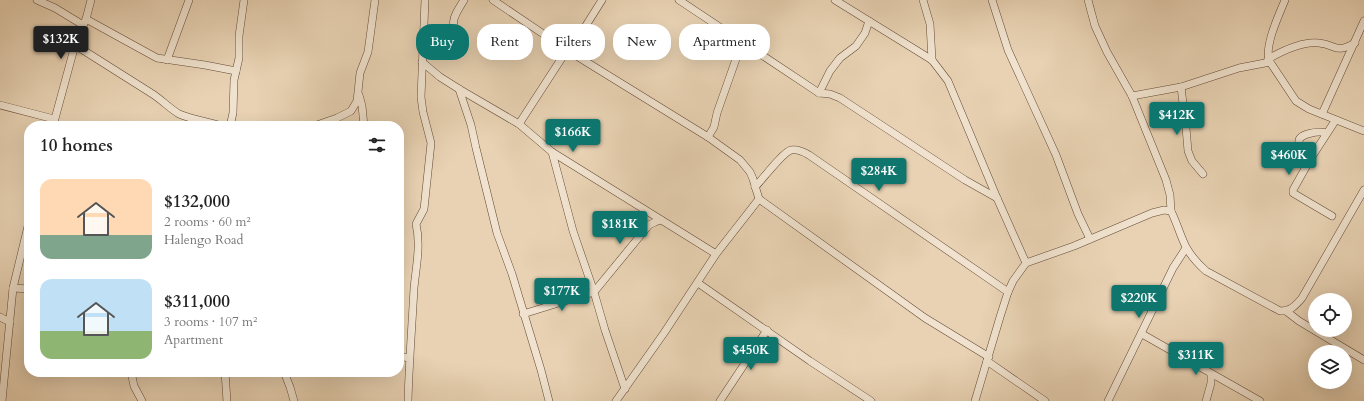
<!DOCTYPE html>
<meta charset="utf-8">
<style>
:root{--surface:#fff;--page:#f6f6f6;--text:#222;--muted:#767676;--accent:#0f766e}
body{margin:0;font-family:Cardo,serif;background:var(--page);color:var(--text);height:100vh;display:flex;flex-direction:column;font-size:15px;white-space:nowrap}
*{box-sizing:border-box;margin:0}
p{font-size:13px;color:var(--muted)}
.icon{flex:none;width:22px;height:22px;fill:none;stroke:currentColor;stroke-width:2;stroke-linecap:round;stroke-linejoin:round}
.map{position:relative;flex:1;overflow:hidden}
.panel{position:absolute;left:24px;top:121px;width:380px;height:256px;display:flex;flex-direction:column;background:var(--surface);border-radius:16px;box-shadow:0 4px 16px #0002}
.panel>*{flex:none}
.banner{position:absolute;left:416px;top:24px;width:380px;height:36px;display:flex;gap:8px}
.buttons{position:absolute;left:1308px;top:293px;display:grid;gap:8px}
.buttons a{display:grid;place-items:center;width:44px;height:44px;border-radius:50%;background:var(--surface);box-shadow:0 4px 16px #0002;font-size:20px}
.price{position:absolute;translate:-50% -34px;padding:0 9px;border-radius:4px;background:var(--accent);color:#fff;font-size:13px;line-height:26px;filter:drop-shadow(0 1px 2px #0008)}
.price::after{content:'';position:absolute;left:50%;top:24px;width:12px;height:9px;margin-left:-6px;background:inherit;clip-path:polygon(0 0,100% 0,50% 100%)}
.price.on{background:#222;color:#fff}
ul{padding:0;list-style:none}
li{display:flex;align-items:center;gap:12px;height:100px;padding:0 16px}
li span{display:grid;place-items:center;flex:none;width:112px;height:80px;border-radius:12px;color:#555}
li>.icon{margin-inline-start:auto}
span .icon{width:48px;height:48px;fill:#fffc;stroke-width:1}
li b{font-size:17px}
h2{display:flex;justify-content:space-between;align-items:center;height:48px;padding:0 16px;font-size:17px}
.tag{padding:0 14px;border-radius:16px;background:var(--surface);box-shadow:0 4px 16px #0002;font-size:14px;line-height:36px}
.tag.on{background:var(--accent);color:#fff}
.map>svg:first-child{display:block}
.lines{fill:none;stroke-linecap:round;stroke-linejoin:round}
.minor-casing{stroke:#624a36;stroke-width:8}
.minor{stroke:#f0e2ce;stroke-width:7}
</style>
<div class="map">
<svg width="1364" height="401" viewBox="0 0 1364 401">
<rect width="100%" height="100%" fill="#e8d2b3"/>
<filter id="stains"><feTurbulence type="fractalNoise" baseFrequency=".005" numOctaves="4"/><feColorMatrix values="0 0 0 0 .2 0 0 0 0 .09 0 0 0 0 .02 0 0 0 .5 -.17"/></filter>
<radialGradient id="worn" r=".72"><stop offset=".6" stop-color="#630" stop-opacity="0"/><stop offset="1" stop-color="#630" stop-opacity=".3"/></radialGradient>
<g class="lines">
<g class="minor-casing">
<g id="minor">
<path d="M37,0L55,8L83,25"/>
<path d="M493,0L567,50L708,137L740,160L750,172L753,179L759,199L925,318L989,357"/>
<path d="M679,0L819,93L830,94L840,98L965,180L997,198"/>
<path d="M835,0L932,60L948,81L997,198L1026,263"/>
<path d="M923,0L930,24L932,60"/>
<path d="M992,0L1008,50L1056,155L1078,214L1090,239"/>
<path d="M1088,0L1095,26L1107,52L1132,96L1166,180L1170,195L1171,211"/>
<path d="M1285,0C1279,15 1263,48 1270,62L1296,101L1309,109L1364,131"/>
<path d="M86,19L157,58L205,65L236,71"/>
<path d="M75,45L151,93C161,99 169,108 179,114C193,120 207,121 221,126"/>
<path d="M461,45C451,22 450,22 464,0"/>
<path d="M1268,59C1282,51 1303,41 1319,43C1337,45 1335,54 1355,43"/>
<path d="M167,60L189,0"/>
<path d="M422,62L440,77L459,89L519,124L552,152L716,254"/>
<path d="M1181,87L1186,128L1188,151L1192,161L1203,174"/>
<path d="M459,89L471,125L476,148L497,233L512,274L541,370L549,401"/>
<path d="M819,93L830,71L840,58L856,46L865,33L869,21"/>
<path d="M359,95L362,106L364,126"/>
<path d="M1132,96L1181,87L1239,68L1270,62"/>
<path d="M0,105L54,119"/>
<path d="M1322,114L1364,21"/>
<path d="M519,124L567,50L580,35L602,0"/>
<path d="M53,126L75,45L86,19L91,0"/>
<path d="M230,126L233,113L234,80L239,58V36L244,0"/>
<path d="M314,126L337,118L351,111L357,101L360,73L368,52L375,0"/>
<path d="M708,137L714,127L717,113L742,42"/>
<path d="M552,152L573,231L594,292L605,330L625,389"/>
<path d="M1311,158C1307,154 1300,148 1299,143C1297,133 1320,131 1326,133"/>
<path d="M755,187C762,180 783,152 791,150C797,149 804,152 809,155L1008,292"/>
<path d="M1332,216L1293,193V190L1311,158L1335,121"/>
<path d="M698,283L810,361L871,401"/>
<path d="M13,288L29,289"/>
<path d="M1286,311L1299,321L1364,360"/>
<path d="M523,314L594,292L649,225L655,222L661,220"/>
<path d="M0,317L10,322"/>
<path d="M1142,334L1260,401"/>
<path d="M399,356L409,358"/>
<path d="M987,361L1045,401"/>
<path d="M131,372L134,386L142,401"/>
<path d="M225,372L227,401"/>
<path d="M284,372L290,387L294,401"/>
<path d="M2,401L13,288L29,222"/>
<path d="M408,401C409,363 412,326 414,288C416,267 421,245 416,224L424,209L431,143L423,112L421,97L425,0"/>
<path d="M616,401L664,333L716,254L759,199"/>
<path d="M720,401L767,330"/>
<path d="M975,401L1000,317L1008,292L1013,281L1026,263L1074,246L1152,213L1164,210L1171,211C1177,223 1180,235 1186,247C1191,256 1198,264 1206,271L1280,311C1291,311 1295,306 1302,298L1364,190"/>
<path d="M1108,401L1173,268L1186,248"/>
<path d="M1206,401L1211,383V374"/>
</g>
</g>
<use href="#minor" class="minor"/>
</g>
<rect width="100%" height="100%" filter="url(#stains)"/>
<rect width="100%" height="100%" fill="url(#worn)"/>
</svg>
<div class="buttons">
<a><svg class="icon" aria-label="locate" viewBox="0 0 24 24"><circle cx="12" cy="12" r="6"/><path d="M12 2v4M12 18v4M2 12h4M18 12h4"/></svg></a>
<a><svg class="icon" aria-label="layers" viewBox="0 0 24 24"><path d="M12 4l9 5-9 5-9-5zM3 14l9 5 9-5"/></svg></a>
</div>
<b class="price on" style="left:61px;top:60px">$132K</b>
<b class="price" style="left:1177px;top:136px">$412K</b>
<b class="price" style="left:573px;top:153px">$166K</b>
<b class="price" style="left:1289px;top:176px">$460K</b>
<b class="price" style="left:879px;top:192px">$284K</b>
<b class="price" style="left:620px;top:245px">$181K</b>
<b class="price" style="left:562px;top:312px">$177K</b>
<b class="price" style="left:1139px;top:319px">$220K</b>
<b class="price" style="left:751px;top:371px">$450K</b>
<b class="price" style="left:1196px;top:376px">$311K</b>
<div class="banner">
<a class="tag on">Buy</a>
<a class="tag">Rent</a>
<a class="tag">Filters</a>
<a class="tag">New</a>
<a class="tag">Apartment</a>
</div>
<section class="panel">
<h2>10 homes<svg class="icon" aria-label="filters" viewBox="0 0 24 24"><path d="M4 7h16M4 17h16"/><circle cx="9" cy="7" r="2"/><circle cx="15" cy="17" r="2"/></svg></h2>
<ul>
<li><span style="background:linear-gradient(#ffd9b3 70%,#7fa58c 0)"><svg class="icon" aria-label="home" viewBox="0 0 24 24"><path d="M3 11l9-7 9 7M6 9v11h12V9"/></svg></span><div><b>$132,000</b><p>2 rooms · 60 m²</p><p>Halengo Road</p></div></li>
<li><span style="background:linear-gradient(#bfe0f5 65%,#8fb573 0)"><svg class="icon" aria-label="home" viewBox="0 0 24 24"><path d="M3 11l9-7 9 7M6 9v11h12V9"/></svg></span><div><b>$311,000</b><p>3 rooms · 107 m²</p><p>Apartment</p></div></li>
</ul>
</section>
</div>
